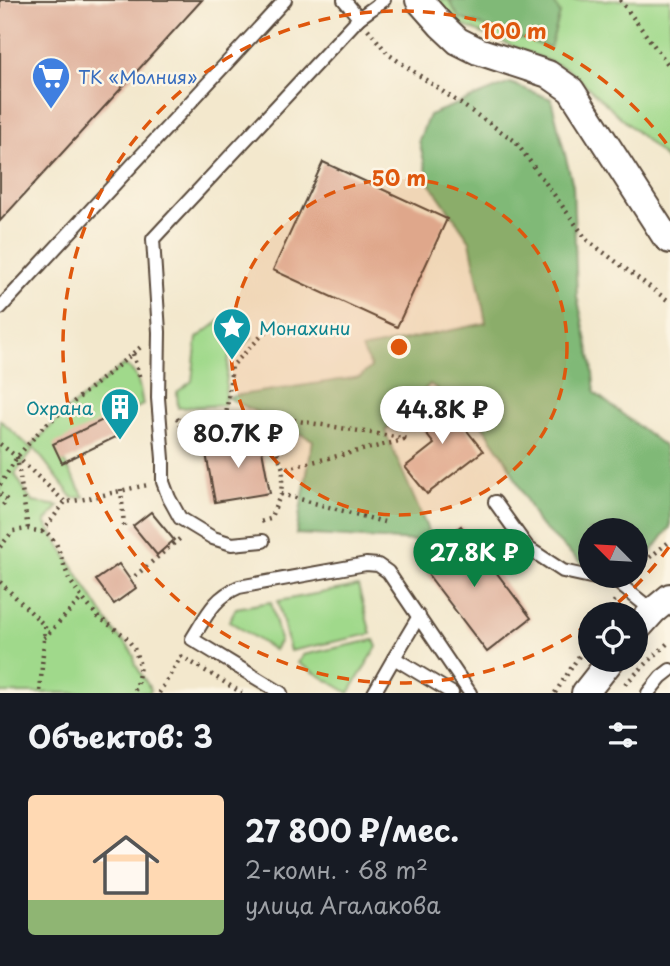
<!DOCTYPE html>
<html lang="ru">
<meta charset="utf-8">
<style>
:root{--surface:#171b24;--page:#20242c;--text:#f1f3f6;--muted:#9ea1a6;--accent:#0b8043}
body{margin:0;font-family:"Playpen Sans",sans-serif;background:var(--page);color:var(--text);height:100vh;display:flex;flex-direction:column;font-size:26px;white-space:nowrap}
*{box-sizing:border-box;margin:0}
p{font-size:23px;color:var(--muted)}
.icon{flex:none;width:38px;height:38px;fill:none;stroke:currentColor;stroke-width:2;stroke-linecap:round;stroke-linejoin:round}
.map{position:relative;height:693px;overflow:hidden}
.drawer{display:flex;flex-direction:column;background:var(--surface);flex:1}
.drawer>*{flex:none}
.needle{width:46px;rotate:294deg}
.fabs{position:absolute;left:578px;top:518px;display:grid;gap:14px}
.fabs a{display:grid;place-items:center;width:70px;height:70px;border-radius:50%;background:var(--surface);box-shadow:0 4px 18px #0003;font-size:35px}
.price{position:absolute;translate:-50% -60px;padding:0 16px;border-radius:24px;background:#fff;color:#222;font-size:23px;line-height:46px;filter:drop-shadow(0 2px 4px #0008)}
.price::after{content:'';position:absolute;left:50%;top:42px;width:21px;height:16px;margin-left:-10px;background:inherit;clip-path:polygon(0 0,100% 0,50% 100%)}
.price.active{background:var(--accent);color:#fff}
ul{padding:0;list-style:none}
li{display:flex;align-items:center;gap:21px;height:175px;padding:0 28px}
li span{display:grid;place-items:center;flex:none;width:196px;height:140px;border-radius:7px;color:#555}
li>.icon{margin-inline-start:auto}
span .icon{width:84px;height:84px;fill:#fffc;stroke-width:1}
li b{font-size:30px}
h2{display:flex;justify-content:space-between;align-items:center;height:84px;padding:0 28px;font-size:30px}
.map>svg:first-child{display:block}
.green{fill:#a0d98b;stroke:#6e8254;stroke-width:2}
.forest{fill:#80b977;stroke:#5e724a;stroke-width:2}
.building{fill:#e0b29d}
.lines{fill:none;stroke-linecap:round;stroke-linejoin:round}
.service-casing{stroke:#574638;stroke-width:16}
.minor-casing{stroke:#574638;stroke-width:30}
.path{stroke:#574638;stroke-width:4.5;stroke-dasharray:2 5;stroke-linecap:butt}
.service{stroke:#fff;stroke-width:12}
.minor{stroke:#fff;stroke-width:26}
.ring{fill:none;stroke:#df570d;stroke-width:3.5;stroke-dasharray:12 9}
.labels{text-anchor:middle;dominant-baseline:central;stroke-width:5;stroke-linejoin:round;paint-order:stroke}
.shop-label{font-size:18px;fill:#366cbe;stroke:#fcf5e5;text-anchor:start}
.culture-label{font-size:18px;fill:#0d838f;stroke:#fcf5e5;text-anchor:start}
.centre{fill:#df570d;stroke:#fcf5e5;stroke-width:3.5}
.ring-label{font-size:21px;text-anchor:middle;font-weight:bold;fill:#df570d;stroke:#fcf5e5;stroke-width:5;stroke-linejoin:round;paint-order:stroke}
</style>
<div class="map">
<svg width="670" height="693" viewBox="0 0 670 693">
<rect width="100%" height="100%" fill="#fcf5e5"/>
<filter id="ink" filterUnits="userSpaceOnUse"><feTurbulence type="fractalNoise" baseFrequency=".0143" numOctaves="2"/><feDisplacementMap in="SourceGraphic" scale="14" xChannelSelector="R" yChannelSelector="G"/><feConvolveMatrix kernelMatrix="1 2 1 2 8 2 1 2 1" color-interpolation-filters="sRGB"/></filter>
<filter id="wash" filterUnits="userSpaceOnUse"><feTurbulence type="fractalNoise" baseFrequency=".00686" numOctaves="4" result="noise"/><feDisplacementMap in="SourceGraphic" scale="28" xChannelSelector="R" yChannelSelector="G"/><feGaussianBlur stdDeviation="1.57" result="paint"/><feColorMatrix in="noise" values="0 0 0 0 0 0 0 0 0 0 0 0 0 0 0 0 0 1.4 0 .05"/><feComposite in="paint" operator="in"/></filter>
<g filter="url(#wash)">
<rect width="100%" height="100%" fill="#f3e8cd"/>
<g class="green">
<path d="M437,0H670V166L664,157L568,69L447,19Z"/>
<path d="M230,313L253,338L229,356L224,405L178,408L177,392L192,381L197,338Z"/>
<path d="M123,365C139,369 140,391 143,405L55,445L84,497L73,498L32,445L66,411Z"/>
<path d="M0,420L33,450L15,474L32,502L59,506L45,522L115,633L128,646L134,656L135,664L151,690L149,693H0Z"/>
<path d="M358,586L371,634L290,651L278,601Z"/>
<path d="M271,602L280,640L274,650L229,621L236,608Z"/>
<path d="M374,640L377,647L349,693L298,663L303,655Z"/>
</g>
<g class="forest">
<path d="M449,0H553L560,14L550,48L459,18Z"/>
<path d="M510,83L551,99L573,186L577,296L592,364L595,393L664,446L670,475V527L644,562H635V530H590V563H581L538,523L506,460L478,419L430,384L385,431L433,542L296,534L313,440L226,397L360,377L371,367L362,349L486,323L470,241L429,182L419,140L429,115Z"/>
</g>
<g id="blocks">
<g class="building">
<path d="M0,0H202L0,221Z"/>
<path d="M323,162L447,219L397,327L273,270Z"/>
<path d="M439,395L483,451L427,494L405,467L434,444L412,416Z"/>
<path d="M111,416L120,435L62,463L53,444Z"/>
<path d="M260,439L270,493L215,502L205,448Z"/>
<path d="M151,512L174,540L157,555L133,526Z"/>
<path d="M461,526L531,618L487,652L417,560Z"/>
<path d="M119,564L136,588L114,604L96,580Z"/>
</g>
</g>
</g>
<g filter="url(#ink)">
<use href="#blocks" fill-opacity="0" stroke="#574638" stroke-width="2"/>
<g class="lines">
<g class="service-casing">
<g id="service">
<path d="M344,0L359,18"/>
<path d="M0,308L285,0"/>
<path d="M495,502L528,548L563,571L618,583L653,611"/>
<path d="M263,541L232,544L213,538L180,518L169,498L163,482V459L158,398L159,332L153,239L359,18L384,0"/>
<path d="M394,658L419,616"/>
<path d="M281,693L192,639C206,617 213,598 239,587L366,564L378,565L388,572L470,693"/>
<path d="M374,693L394,658L452,693"/>
<path d="M648,693L661,677L670,670"/>
</g>
</g>
<g class="minor-casing">
<g id="minor">
<path d="M419,0L441,25L458,41L478,51L548,74L571,90L665,236L670,240"/>
<path d="M635,631L653,611L670,597"/>
<path d="M585,693L611,660"/>
</g>
</g>
<g class="path">
<path d="M620,0L670,67"/>
<path d="M368,29L388,54L515,141L587,240L670,302"/>
<path d="M133,354L140,379"/>
<path d="M177,418L184,431L274,417L408,439L283,469"/>
<path d="M253,420L272,437L283,469L281,494L270,519L257,523"/>
<path d="M225,425L232,366L275,322"/>
<path d="M0,444L17,457L65,502C93,499 120,490 148,485"/>
<path d="M17,457L28,529"/>
<path d="M0,485L17,457L43,427L143,345"/>
<path d="M121,489L124,526"/>
<path d="M0,494L7,500L0,509"/>
<path d="M281,494L384,522"/>
<path d="M42,532L65,502"/>
<path d="M0,547L13,531L28,529L47,533L56,543L69,579L82,598L98,617L125,636L134,648L140,665L137,687L133,693"/>
<path d="M635,572L639,566L670,541"/>
<path d="M135,576L183,536"/>
<path d="M0,582L45,626L40,693"/>
<path d="M606,614L616,599"/>
<path d="M44,638L82,598"/>
<path d="M181,656L242,693"/>
<path d="M625,684L670,641"/>
<path d="M159,693L182,655"/>
<path d="M555,693L590,639"/>
</g>
<use href="#service" class="service"/>
<use href="#minor" class="minor"/>
</g>
</g>
<circle cx="399" cy="347" r="168" fill="#df570d" fill-opacity=".12"/>
<g class="ring">
<circle cx="399" cy="347" r="168"/>
<path d="M669 547A336 336 0 0 1 604 614M589 624A336 336 0 1 1 669 147"/>
</g>
<defs>
<g id="supermarket-pin" transform="scale(2.0125)"><path d="M0 17L-7.5 6A9.5 9.5 0 1 1 7.5 6Z" fill="#3f7fe0" stroke="#fcf5e5"/><path d="M-6-5.5h2.5l.6 2H6L4.5 2H-2.5L-4.4-4H-6ZM-1.5 3.2a1.3 1.3 0 1 0 .1 0ZM3 3.2a1.3 1.3 0 1 0 .1 0Z" fill="#fff"/></g>
<g id="sight-pin" transform="scale(2.0125)"><path d="M0 17L-7.5 6A9.5 9.5 0 1 1 7.5 6Z" fill="#0f9aa8" stroke="#fcf5e5"/><path d="M0-6L1.8-2.2L6-1.7L2.9 1.2L3.7 5.4L0 3.3L-3.7 5.4L-2.9 1.2L-6-1.7L-1.8-2.2Z" fill="#fff"/></g>
<g id="building-pin" transform="scale(2.0125)"><path d="M0 17L-7.5 6A9.5 9.5 0 1 1 7.5 6Z" fill="#0f9aa8" stroke="#fcf5e5"/><path d="M-4-6H4V6H1V3H-1V6H-4ZM-2.5-4.3h1.7v1.8h-1.7ZM.8-4.3h1.7v1.8H.8ZM-2.5-1h1.7V.8h-1.7ZM.8-1h1.7V.8H.8Z" fill="#fff"/></g>
</defs>
<g fill-rule="evenodd">
<use href="#supermarket-pin" x="51" y="76"/>
<use href="#sight-pin" x="232" y="327"/>
<use href="#building-pin" x="120" y="407"/>
</g>
<g class="labels">
<g class="shop-label">
<text x="78" y="76">ТК «Молния»</text>
</g>
<g class="culture-label">
<text x="259" y="327">Монахини</text>
<text x="93" y="407" text-anchor="end">Охрана</text>
</g>
</g>
<circle cx="399" cy="347" r="10" class="centre"/>
<g class="ring-label">
<text x="514" y="39">100 m</text>
<text x="399" y="186">50 m</text>
</g>
</svg>
<div class="fabs">
<a><svg class="needle" viewBox="-14 -14 28 28"><path d="M0-13l5 13h-10z" fill="#e53935"/><path d="M0 13l5-13h-10z" fill="#9ea1a6"/></svg></a>
<a><svg class="icon" aria-label="locate" viewBox="0 0 24 24"><circle cx="12" cy="12" r="6"/><path d="M12 2v4M12 18v4M2 12h4M18 12h4"/></svg></a>
</div>
<b class="price" style="left:442px;top:446px">44.8K ₽</b>
<b class="price" style="left:238px;top:470px">80.7K ₽</b>
<b class="price active" style="left:474px;top:589px">27.8K ₽</b>
</div>
<section class="drawer">
<h2>Объектов: 3<svg class="icon" aria-label="filters" viewBox="0 0 24 24"><path d="M4 7h16M4 17h16"/><circle cx="9" cy="7" r="2"/><circle cx="15" cy="17" r="2"/></svg></h2>
<ul>
<li><span style="background:linear-gradient(#ffd9b3 75%,#8fb573 0)"><svg class="icon" aria-label="home" viewBox="0 0 24 24"><path d="M3 11l9-7 9 7M6 9v11h12V9"/></svg></span><div><b>27 800 ₽/мес.</b><p>2-комн. · 68 m²</p><p>улица Агалакова</p></div></li>
</ul>
</section>
